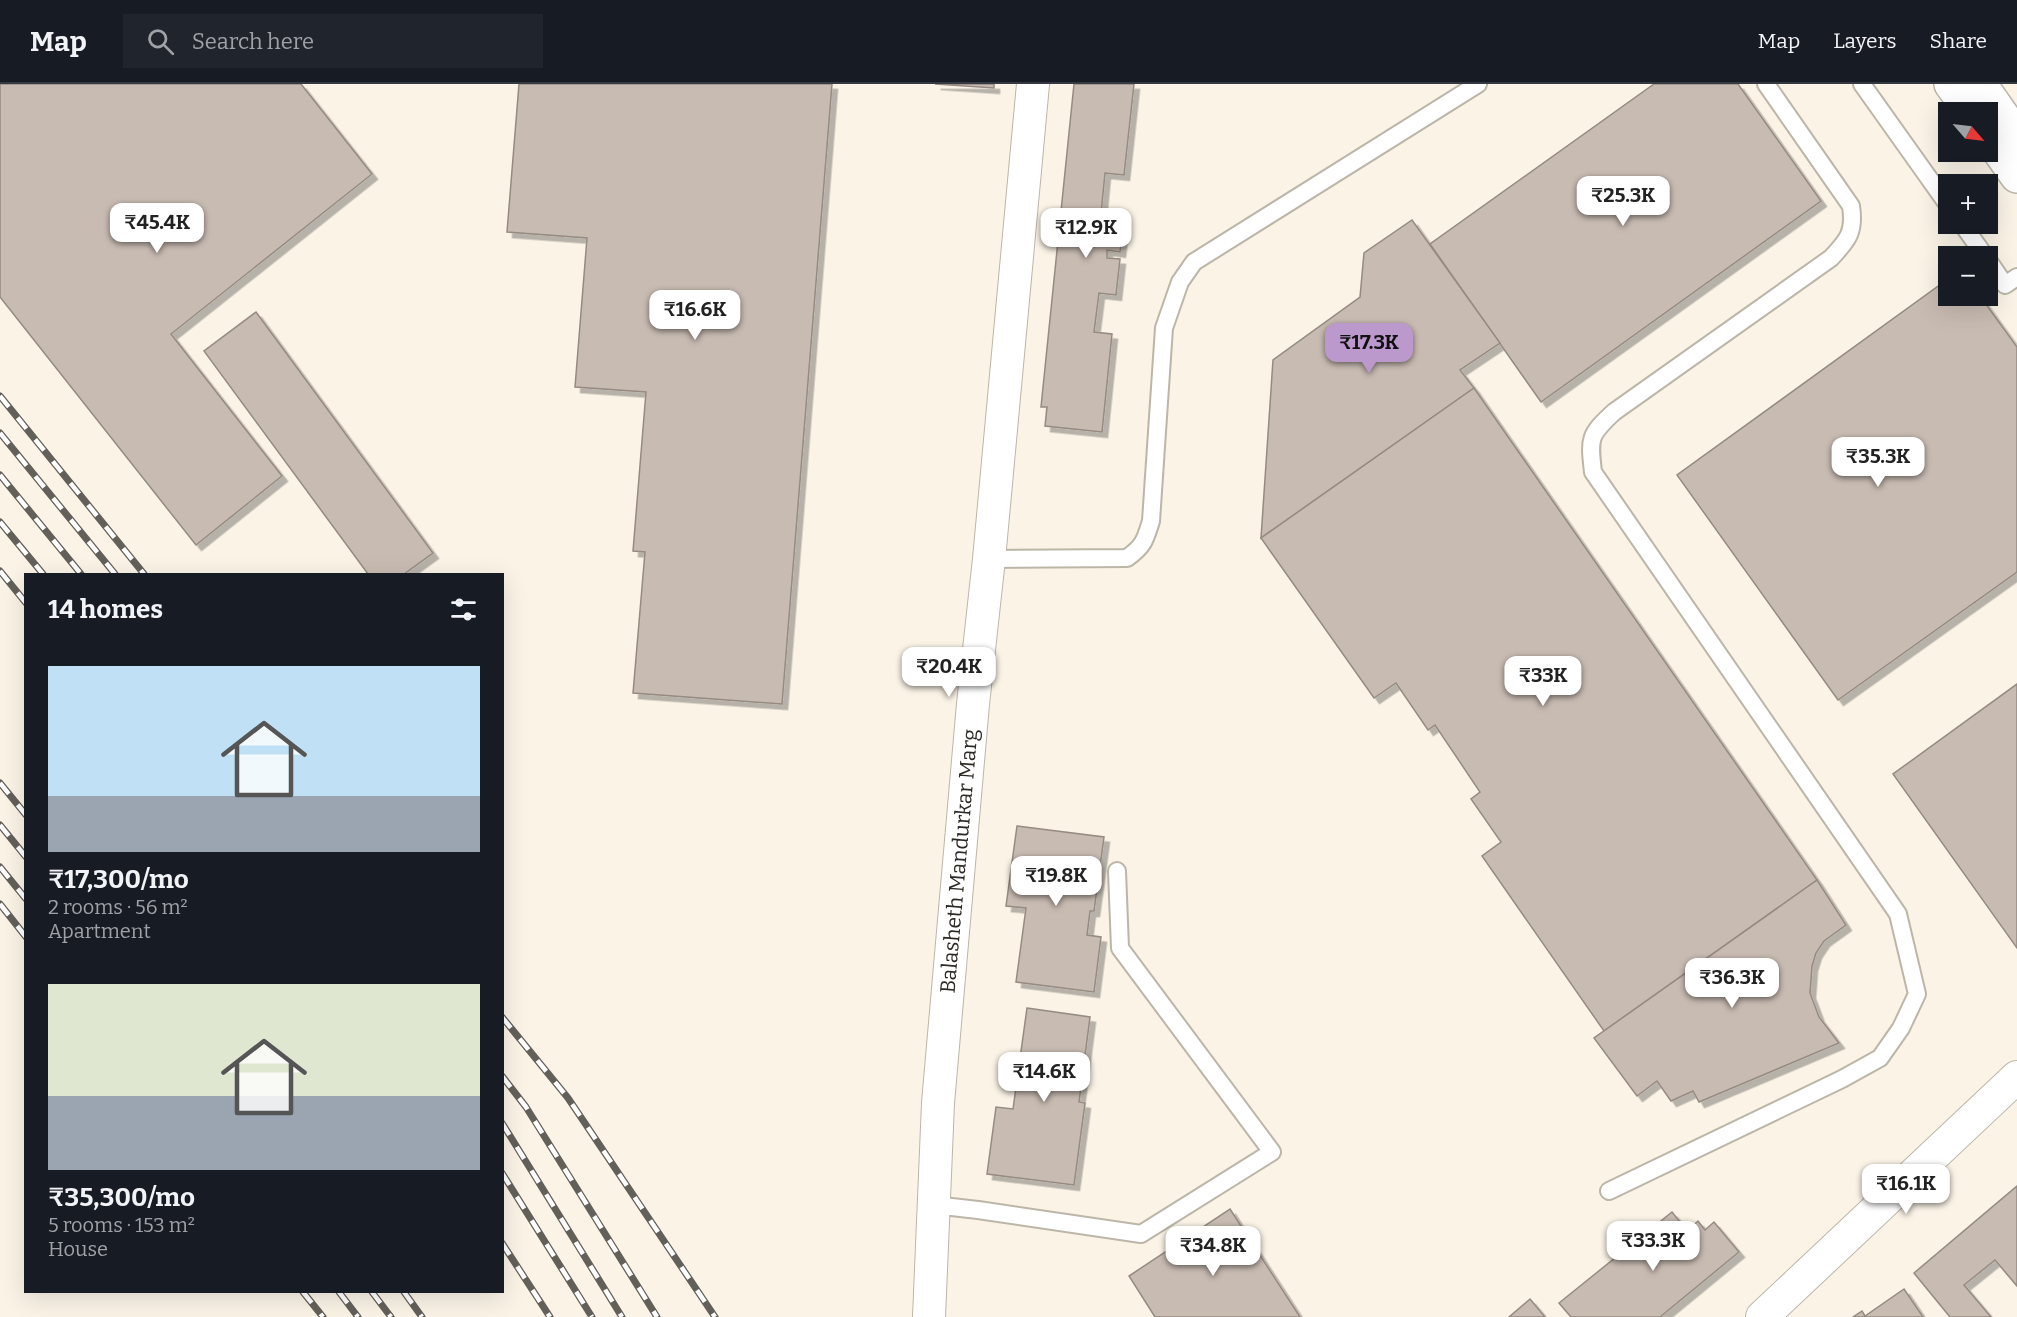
<!DOCTYPE html>
<meta charset="utf-8">
<style>
:root{--surface:#171b24;--page:#20242c;--text:#f1f3f6;--muted:#9ea1a6;--line:#363941;--accent:#bc99cc}
body{margin:0;font-family:Bitter,serif;background:var(--page);color:var(--text);height:100vh;display:flex;flex-direction:column;font-size:22px;white-space:nowrap}
*{box-sizing:border-box;margin:0}
p{font-size:20px;color:var(--muted)}
.icon{flex:none;width:33px;height:33px;fill:none;stroke:currentColor;stroke-width:2;stroke-linecap:round;stroke-linejoin:round}
.map{position:relative;flex:1;overflow:hidden}
.sheet{position:absolute;left:24px;top:489px;width:480px;height:720px;display:flex;flex-direction:column;background:var(--surface);border-radius:0px;box-shadow:0 6px 24px #0002}
.sheet>*{flex:none}
.needle{width:39px;rotate:118deg}
.buttons{position:absolute;left:1938px;top:18px;display:grid;gap:12px}
.buttons a{display:grid;place-items:center;width:60px;height:60px;border-radius:0px;background:var(--surface);box-shadow:0 6px 24px #0002;font-size:30px}
.price{position:absolute;translate:-50% -51px;padding:0 14px;border-radius:12px;background:#fff;color:#222;font-size:20px;line-height:39px;filter:drop-shadow(0 2px 3px #0008)}
.price::after{content:'';position:absolute;left:50%;top:36px;width:18px;height:14px;margin-left:-9px;background:inherit;clip-path:polygon(0 0,100% 0,50% 100%)}
.price.current{background:var(--accent);color:#111}
ul{padding:0;list-style:none}
li{display:grid;align-content:center;gap:12px;height:318px;padding:0 24px}
li span{display:grid;place-items:center;height:186px;border-radius:0px;color:#555}
li>.icon{margin-inline-start:auto}
span .icon{width:108px;height:108px;fill:#fffc;stroke-width:1}
li b{font-size:26px}
h2{display:flex;justify-content:space-between;align-items:center;height:72px;padding:0 24px;font-size:26px}
header{display:flex;align-items:center;gap:36px;box-sizing:border-box;height:84px;padding:0 30px;background:var(--surface);border-bottom:2px solid var(--line)}
header strong{font-size:28px}
nav{display:flex;gap:33px;margin-inline-start:auto;font-size:21px}
.search{width:420px;height:54px;background:var(--page);display:flex;align-items:center;gap:15px;box-sizing:border-box;padding:0 21px;border-radius:0px;color:var(--muted);font-size:22px}
.map>svg:first-child{display:block}
.building{fill:#c8bbb2;stroke:#968b82;stroke-width:1.5;filter:url(#shadow)}
.lines{fill:none;stroke-linecap:round;stroke-linejoin:round}
.lane-casing{stroke:#bcb6a9;stroke-width:20}
.street-casing{stroke:#bcb6a9;stroke-width:34}
.primary-casing{stroke:#bcb6a9;stroke-width:36}
.lane{stroke:#fff;stroke-width:16}
.street{stroke:#fff;stroke-width:32}
.primary{stroke:#fff;stroke-width:33}
.rail-casing{stroke:#636059;stroke-width:7}
.rail{stroke:#fff;stroke-width:4.5;stroke-dasharray:14;stroke-linecap:butt}
.labels{text-anchor:middle;dominant-baseline:central;stroke-width:6;stroke-linejoin:round;paint-order:stroke}
.street-label{font-size:21px;fill:#2c2a25;stroke:#fff}
</style>
<header>
<strong>Map</strong>
<div class="search"><svg class="icon" aria-label="search" viewBox="0 0 24 24"><circle cx="10" cy="10" r="6"/><path d="M15 15l6 6"/></svg>Search here</div>
<nav><a>Map</a><a>Layers</a><a>Share</a></nav>
</header>
<div class="map">
<svg width="2017" height="1233" viewBox="0 0 2017 1233">
<defs>
<filter id="shadow"><feDropShadow dx="5.5" dy="5.5" stdDeviation="0" flood-color="#0004"/></filter>
</defs>
<rect width="100%" height="100%" fill="#faf3e6"/>
<g class="building">
<path d="M0,0H301L372,90L171,250L282,392L196,461L0,213Z"/>
<path d="M519,0H832L782,620L633,609L645,468L633,467L646,308L575,303L587,154L507,148Z"/>
<path d="M935,0H994V4Z"/>
<path d="M1074,0H1134L1124,91L1105,89L1101,130L1124,132L1120,168L1107,166V174L1120,175L1116,211L1099,209L1094,248L1112,250L1102,348L1045,342L1047,323H1041Z"/>
<path d="M1654,0H1738L1821,117L1541,318L1430,160Z"/>
<path d="M1412,136L1500,259L1460,286L1474,304L1261,454L1273,276L1360,213L1364,169Z"/>
<path d="M1948,195V212H1980L2017,263V488L1838,616L1677,391Z"/>
<path d="M256,228L433,469L404,490H368L204,267Z"/>
<path d="M1474,304L1817,796L1604,947L1482,772L1501,758L1471,715L1480,708L1435,641L1428,646L1396,599L1374,614L1261,454Z"/>
<path d="M2017,600V864L1893,690Z"/>
<path d="M1017,742L1104,753L1094,827H1090L1087,851L1101,853L1094,908L1016,898L1026,824L1006,822Z"/>
<path d="M1817,796L1846,841L1824,857L1816,869L1812,882L1810,909L1819,933L1839,959L1699,1018L1693,1007L1671,1017L1657,997L1637,1012L1594,954Z"/>
<path d="M1027,924L1090,933L1079,1018L1085,1019L1074,1101L987,1090L996,1023L1013,1025Z"/>
<path d="M2017,1102V1202L1995,1176L1964,1201L1991,1233H1950L1914,1189Z"/>
<path d="M1230,1125L1300,1233H1155L1129,1192Z"/>
<path d="M1672,1128L1687,1147L1698,1137L1705,1146L1714,1138L1739,1168L1660,1233H1571L1559,1219Z"/>
<path d="M1904,1205L1923,1233H1853L1862,1227L1865,1232Z"/>
<path d="M1530,1215L1545,1233H1509Z"/>
</g>
<g class="lines">
<g class="lane-casing">
<g id="lane">
<path d="M1862,0L1948,121"/>
<path d="M1962,140L1985,172"/>
<path d="M1988,176L2005,201L2017,193"/>
<path d="M989,475L1127,474C1144,462 1145,456 1151,437L1164,244L1180,198L1194,178L1478,0"/>
<path d="M1609,1107L1842,995L1880,974L1901,944L1917,910L1898,830L1593,388C1589,354 1589,351 1614,328L1831,174C1848,156 1855,148 1851,122L1766,0"/>
<path d="M934,1121L978,1126L1141,1150L1272,1068L1120,864L1117,787"/>
</g>
</g>
<g class="street-casing">
<g id="street">
<path d="M929,1233L938,1019L973,620L989,475L1033,0"/>
<path d="M1762,1233L2017,993"/>
</g>
</g>
<g class="primary-casing">
<g id="primary">
<path d="M1951,0L1972,28"/>
<path d="M1980,0L2017,53"/>
<path d="M1988,51L2017,92"/>
</g>
</g>
<use href="#lane" class="lane"/>
<use href="#street" class="street"/>
<use href="#primary" class="primary"/>
<g class="rail-casing">
<g id="rail">
<path d="M0,312L144,490"/>
<path d="M0,349L115,490"/>
<path d="M0,391L81,490"/>
<path d="M0,438L43,490"/>
<path d="M0,487L26,519"/>
<path d="M0,699L26,731"/>
<path d="M0,741L26,773"/>
<path d="M0,783L26,815"/>
<path d="M0,820L26,853"/>
<path d="M502,933L568,1014L715,1233"/>
<path d="M502,992L526,1023L657,1233"/>
<path d="M502,1039L622,1233"/>
<path d="M502,1089L592,1233"/>
<path d="M502,1159L550,1233"/>
<path d="M303,1208L323,1233"/>
<path d="M339,1208L358,1233"/>
<path d="M372,1208L391,1233"/>
<path d="M404,1208L422,1233"/>
</g>
</g>
<use href="#rail" class="rail"/>
</g>
<g class="labels">
<g class="street-label">
<text transform="translate(959 777) rotate(-85)">Balasheth Mandurkar Marg</text>
</g>
</g>
</svg>
<div class="buttons">
<a><svg class="needle" viewBox="-14 -14 28 28"><path d="M0-13l5 13h-10z" fill="#e53935"/><path d="M0 13l5-13h-10z" fill="#9ea1a6"/></svg></a>
<a>+</a>
<a>−</a>
</div>
<b class="price" style="left:1623px;top:143px">₹25.3K</b>
<b class="price" style="left:157px;top:170px">₹45.4K</b>
<b class="price" style="left:1086px;top:175px">₹12.9K</b>
<b class="price" style="left:695px;top:257px">₹16.6K</b>
<b class="price current" style="left:1369px;top:290px">₹17.3K</b>
<b class="price" style="left:1878px;top:404px">₹35.3K</b>
<b class="price" style="left:949px;top:614px">₹20.4K</b>
<b class="price" style="left:1543px;top:623px">₹33K</b>
<b class="price" style="left:1056px;top:823px">₹19.8K</b>
<b class="price" style="left:1732px;top:925px">₹36.3K</b>
<b class="price" style="left:1044px;top:1019px">₹14.6K</b>
<b class="price" style="left:1906px;top:1131px">₹16.1K</b>
<b class="price" style="left:1653px;top:1188px">₹33.3K</b>
<b class="price" style="left:1213px;top:1193px">₹34.8K</b>
<section class="sheet">
<h2>14 homes<svg class="icon" aria-label="filters" viewBox="0 0 24 24"><path d="M4 7h16M4 17h16"/><circle cx="9" cy="7" r="2"/><circle cx="15" cy="17" r="2"/></svg></h2>
<ul>
<li><span style="background:linear-gradient(#bfe0f5 70%,#9aa5b1 0)"><svg class="icon" aria-label="home" viewBox="0 0 24 24"><path d="M3 11l9-7 9 7M6 9v11h12V9"/></svg></span><div><b>₹17,300/mo</b><p>2 rooms · 56 m²</p><p>Apartment</p></div></li>
<li><span style="background:linear-gradient(#dfe7d0 60%,#9aa5b1 0)"><svg class="icon" aria-label="home" viewBox="0 0 24 24"><path d="M3 11l9-7 9 7M6 9v11h12V9"/></svg></span><div><b>₹35,300/mo</b><p>5 rooms · 153 m²</p><p>House</p></div></li>
</ul>
</section>
</div>
